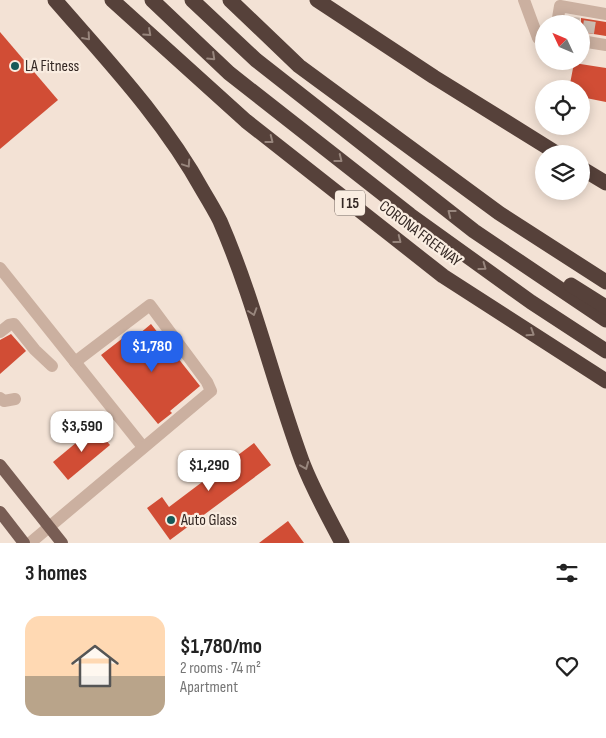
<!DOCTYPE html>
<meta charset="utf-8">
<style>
:root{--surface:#fff;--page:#f2f2f2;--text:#222;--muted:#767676;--accent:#2563eb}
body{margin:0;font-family:"Sofia Sans Condensed",sans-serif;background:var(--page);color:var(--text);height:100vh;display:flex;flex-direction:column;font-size:19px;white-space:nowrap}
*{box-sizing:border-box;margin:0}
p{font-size:16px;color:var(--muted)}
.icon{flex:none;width:28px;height:28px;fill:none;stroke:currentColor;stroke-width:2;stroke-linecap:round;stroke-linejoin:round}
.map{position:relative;height:543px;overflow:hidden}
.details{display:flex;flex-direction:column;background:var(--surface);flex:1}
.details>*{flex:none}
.needle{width:32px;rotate:314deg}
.buttons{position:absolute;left:535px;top:15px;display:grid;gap:10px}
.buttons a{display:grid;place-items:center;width:55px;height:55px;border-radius:50%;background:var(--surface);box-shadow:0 2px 12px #0003;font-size:25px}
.price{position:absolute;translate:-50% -42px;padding:0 11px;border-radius:10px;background:#fff;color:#222;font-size:16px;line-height:32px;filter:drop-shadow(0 1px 2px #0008)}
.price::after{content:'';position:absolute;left:50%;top:30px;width:15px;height:11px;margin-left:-8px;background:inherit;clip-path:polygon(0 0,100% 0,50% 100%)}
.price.current{background:var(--accent);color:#fff}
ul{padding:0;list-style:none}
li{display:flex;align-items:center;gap:15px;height:125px;padding:0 25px}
li span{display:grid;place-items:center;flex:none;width:140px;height:100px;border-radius:15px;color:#555}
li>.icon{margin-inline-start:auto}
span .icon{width:60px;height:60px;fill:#fffc;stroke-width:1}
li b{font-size:21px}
h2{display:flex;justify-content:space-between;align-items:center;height:60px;padding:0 25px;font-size:21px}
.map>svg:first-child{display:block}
.building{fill:#d14d35}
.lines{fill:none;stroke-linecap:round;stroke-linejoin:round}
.minor-tunnel{stroke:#cdbdb2;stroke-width:12;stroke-dasharray:12 6;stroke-linecap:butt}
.minor{stroke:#cbb0a0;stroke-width:12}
.major{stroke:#785d54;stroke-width:12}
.highway{stroke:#56413a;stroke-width:15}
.oneway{stroke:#98867d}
.poi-dot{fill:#175958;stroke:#faede1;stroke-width:2}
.labels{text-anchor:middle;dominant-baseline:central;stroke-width:4.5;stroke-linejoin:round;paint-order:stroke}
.shield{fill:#faede1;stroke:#6f635d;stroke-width:1}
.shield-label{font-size:15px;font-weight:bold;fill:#342824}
.poi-label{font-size:16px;fill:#342824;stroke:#faede1;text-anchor:start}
.street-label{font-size:16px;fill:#342824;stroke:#faede1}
</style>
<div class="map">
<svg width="606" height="543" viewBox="0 0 606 543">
<rect width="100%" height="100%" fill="#f3e2d5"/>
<g class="building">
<path d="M581,18L606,22V36L581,32Z"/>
<path d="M0,32L58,100L0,149Z"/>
<path d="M574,63L606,68V102L581,97V89H569Z"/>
<path d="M151,324L200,386L170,411L172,413L158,424L101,355L123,338L127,344Z"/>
<path d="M11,334L26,351L0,374V340Z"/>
<path d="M95,427L110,445L68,480L53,462Z"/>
<path d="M254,443L271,465L170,540L147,508L162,497L169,507Z"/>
<path d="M288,521L304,543H259Z"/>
</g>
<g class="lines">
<g class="minor-tunnel">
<path d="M573,24L574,17"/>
<path d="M588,33L590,20"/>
</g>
<g class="minor">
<path d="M524,0L538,38L544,34"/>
<path d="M557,24L560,6L606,14"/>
<path d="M581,41L606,45"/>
<path d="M0,268L143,447"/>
<path d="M0,332L9,325L14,324L35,350L52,366"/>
<path d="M0,398L4,401L15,399"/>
<path d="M30,543L211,391L207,382L150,305L75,362"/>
</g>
<g class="major">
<path d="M0,465L62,543"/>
<path d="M0,512L24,543"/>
</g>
<g class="highway">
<path d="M55,0C108,61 164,120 203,191C209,201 215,211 220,221C254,299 273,382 302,461C313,490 328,516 342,543"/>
<path d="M112,0L246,121L443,276L606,381"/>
<path d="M152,0L229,73L410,215L531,302L606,351"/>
<path d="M192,0L256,60L474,231L606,320"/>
<path d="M230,0L299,66L499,213L606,282"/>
<path d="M317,0L434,77L558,154"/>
<path d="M581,168L606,183"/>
<path d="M571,285L606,307"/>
</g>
</g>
<defs><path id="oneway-chevron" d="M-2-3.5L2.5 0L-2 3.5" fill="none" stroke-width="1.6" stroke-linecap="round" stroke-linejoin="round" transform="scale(1.25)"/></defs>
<g class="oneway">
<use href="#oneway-chevron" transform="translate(148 33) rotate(42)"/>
<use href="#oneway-chevron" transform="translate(87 37) rotate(49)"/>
<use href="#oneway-chevron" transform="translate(212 57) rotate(43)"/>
<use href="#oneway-chevron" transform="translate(270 140) rotate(38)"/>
<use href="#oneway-chevron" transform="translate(339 159) rotate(38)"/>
<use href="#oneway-chevron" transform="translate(187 164) rotate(56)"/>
<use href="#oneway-chevron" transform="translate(451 213) rotate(-142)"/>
<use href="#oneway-chevron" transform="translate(398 240) rotate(38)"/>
<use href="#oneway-chevron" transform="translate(483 267) rotate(36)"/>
<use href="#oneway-chevron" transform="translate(253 312) rotate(72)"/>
<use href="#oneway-chevron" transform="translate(531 333) rotate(33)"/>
<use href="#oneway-chevron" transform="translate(305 466) rotate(68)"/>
</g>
<g class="poi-dot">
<circle cx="15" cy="66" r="5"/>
<circle cx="171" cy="520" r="5"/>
</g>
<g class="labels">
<rect class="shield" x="335" y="190.5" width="30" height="25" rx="4"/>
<g class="shield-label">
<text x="350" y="203">I 15</text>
</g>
<g class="poi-label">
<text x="25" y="66">LA Fitness</text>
<text x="181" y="520">Auto Glass</text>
</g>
<g class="street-label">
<text transform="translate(420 234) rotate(37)">CORONA FREEWAY</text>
</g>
</g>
</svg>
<div class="buttons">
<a><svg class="needle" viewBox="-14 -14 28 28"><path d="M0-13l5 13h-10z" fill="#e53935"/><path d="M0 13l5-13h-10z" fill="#767676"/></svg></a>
<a><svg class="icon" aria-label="locate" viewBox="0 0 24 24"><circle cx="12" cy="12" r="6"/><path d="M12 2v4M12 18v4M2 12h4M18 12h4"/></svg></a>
<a><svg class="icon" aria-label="layers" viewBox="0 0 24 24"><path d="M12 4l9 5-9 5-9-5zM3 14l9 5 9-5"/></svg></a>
</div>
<b class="price current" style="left:152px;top:373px">$1,780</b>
<b class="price" style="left:82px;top:453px">$3,590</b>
<b class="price" style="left:209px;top:492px">$1,290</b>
</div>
<section class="details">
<h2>3 homes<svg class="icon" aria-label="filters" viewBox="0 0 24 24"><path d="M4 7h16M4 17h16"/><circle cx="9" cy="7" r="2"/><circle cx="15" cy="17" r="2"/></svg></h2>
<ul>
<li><span style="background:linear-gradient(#ffd9b3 60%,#b9a48a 0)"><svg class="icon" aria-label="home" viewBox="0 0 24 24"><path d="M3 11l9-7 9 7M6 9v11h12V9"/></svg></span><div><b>$1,780/mo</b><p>2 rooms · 74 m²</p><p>Apartment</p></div><svg class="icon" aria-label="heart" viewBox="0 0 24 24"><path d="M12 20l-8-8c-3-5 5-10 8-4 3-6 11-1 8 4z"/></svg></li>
</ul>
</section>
